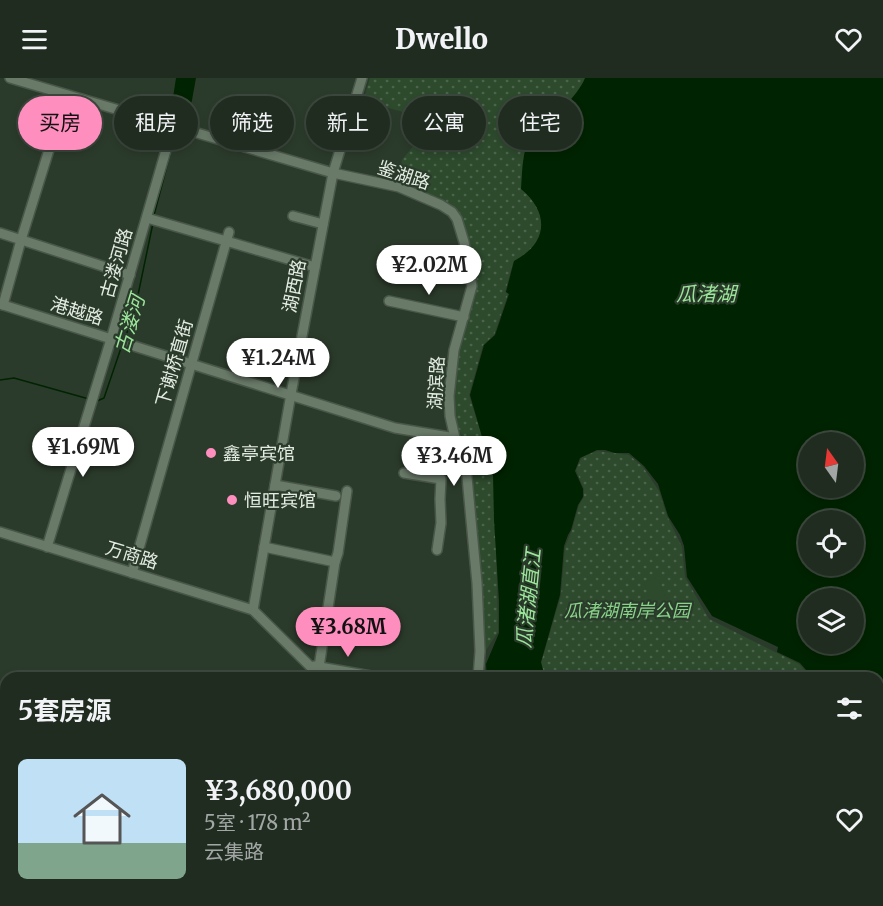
<!DOCTYPE html>
<html lang="zh">
<meta charset="utf-8">
<style>
:root{--surface:#202c20;--page:#283429;--text:#f1f3f6;--muted:#a2a7a5;--line:#3d483e;--accent:#fe8ebd}
body{margin:0;font-family:Merriweather,"Noto Sans SC",serif;background:var(--page);color:var(--text);height:100vh;display:flex;flex-direction:column;font-size:22px;white-space:nowrap}
*{box-sizing:border-box;margin:0}
p{font-size:20px;color:var(--muted)}
.icon{flex:none;width:33px;height:33px;fill:none;stroke:currentColor;stroke-width:2;stroke-linecap:round;stroke-linejoin:round}
.map{position:relative;flex:1;overflow:hidden}
.side{position:absolute;left:0px;top:594px;width:884px;height:234px;display:flex;flex-direction:column;background:var(--surface);border-radius:18px 18px 0 0;box-shadow:0 3px 9px #0003,0 0 0 2px var(--line)}
.side>*{flex:none}
.top-card{position:absolute;left:18px;top:18px;width:848px;height:54px;display:flex;gap:12px}
.needle{width:39px;rotate:346deg}
.fabs{position:absolute;left:798px;top:354px;display:grid;gap:12px}
.fabs a{display:grid;place-items:center;width:66px;height:66px;border-radius:50%;background:var(--surface);box-shadow:0 3px 9px #0003,0 0 0 2px var(--line);font-size:30px}
.price{position:absolute;translate:-50% -51px;padding:0 14px;border-radius:21px;background:#fff;color:#222;font-size:20px;line-height:39px;filter:drop-shadow(0 2px 3px #0008)}
.price::after{content:'';position:absolute;left:50%;top:36px;width:18px;height:14px;margin-left:-9px;background:inherit;clip-path:polygon(0 0,100% 0,50% 100%)}
.price.on{background:var(--accent);color:#111}
ul{padding:0;list-style:none}
li{display:flex;align-items:center;gap:18px;height:150px;padding:0 18px}
li span{display:grid;place-items:center;flex:none;width:168px;height:120px;border-radius:9px;color:#555}
li>.icon{margin-inline-start:auto}
span .icon{width:72px;height:72px;fill:#fffc;stroke-width:1}
li b{font-size:26px}
h2{display:flex;justify-content:space-between;align-items:center;height:72px;padding:0 18px;font-size:26px}
.chip{padding:0 21px;border-radius:27px;background:var(--surface);box-shadow:0 3px 9px #0003,0 0 0 2px var(--line);font-size:21px;line-height:54px}
.chip.on{background:var(--accent);color:#111}
header{display:flex;justify-content:space-between;align-items:center;height:78px;padding:0 18px;background:var(--surface);font-size:27px;font-weight:800}
.map>svg:first-child{display:block}
.park{fill:url(#park-dots)}
.garden{fill:#2d4a2d}
.water{fill:#002301;fill-rule:evenodd}
.lines{fill:none;stroke-linecap:round;stroke-linejoin:round}
.stream{stroke:#002301;stroke-width:1.5}
.minor-casing{stroke:#495749;stroke-width:12}
.minor{stroke:#697a69;stroke-width:9}
.poi-dot{fill:#fe8ebd;stroke:#2b3b2b;stroke-width:2}
.labels{text-anchor:middle;dominant-baseline:central;stroke-width:4.5;stroke-linejoin:round;paint-order:stroke}
.street-label{font-size:18px;fill:#e3ece2;stroke:#2b3b2b}
.poi-label{font-size:18px;fill:#e3ece2;stroke:#2b3b2b;text-anchor:start}
.park-label{font-size:18px;font-style:italic;fill:#89d38a;stroke:#2b3b2b}
.water-label{font-size:20px;font-style:italic;fill:#9be59b;stroke:#2b3b2b}
</style>
<header><svg class="icon" aria-label="menu" viewBox="0 0 24 24"><path d="M4 6h16M4 12h16M4 18h16"/></svg>Dwello<svg class="icon" aria-label="heart" viewBox="0 0 24 24"><path d="M12 20l-8-8c-3-5 5-10 8-4 3-6 11-1 8 4z"/></svg></header>
<div class="map">
<svg width="883" height="828" viewBox="0 0 883 828">
<defs>
<pattern id="park-dots" width="8" height="8" patternUnits="userSpaceOnUse" patternTransform="scale(1.5)"><rect width="8" height="8" fill="#2d4a2d"/><path d="M2 2h.1M6 6h.1" fill="none" stroke="#4b644b" stroke-width="1.8" stroke-linecap="round"/></pattern>
</defs>
<rect width="100%" height="100%" fill="#2b3b2b"/>
<g class="park">
<path d="M370,0H589L568,27L537,53L525,72L522,109L530,118L540,134L542,156L531,174L513,185L505,214L508,216L494,257L483,267L469,317L492,391L495,408L498,554L486,572L472,384L453,336L452,309L457,273L475,208L461,138L452,130L397,102L402,82L418,62L416,42L407,35L363,23Z"/>
<path d="M597,373L629,377L643,389L659,413L667,438L682,469L685,499L709,541L799,586L812,600H546L541,585L561,517L565,469L572,452L579,427L584,419V411L576,392L582,379Z"/>
<path d="M878,636H883V699L878,696Z"/>
</g>
<path class="garden" d="M658,499L667,523L653,528L644,505Z"/>
<g class="water">
<path d="M176,0H196L190,33L172,26Z"/>
<path d="M585,0H883V635H878V600H813L800,585L777,574L778,569L712,538L687,499L684,468L680,457L668,438L658,406L644,388L629,375H615L605,372H597L580,380L575,393L583,411V419L578,427L571,452L568,457L564,468L560,517L541,584L545,600H487L486,586L499,555V523L494,442L493,397L470,317L484,267L495,257L509,216L506,214L514,183C548,165 550,135 521,111C522,98 522,85 525,73C531,54 553,41 566,27C573,19 581,10 585,0ZM808,364H854V410H808ZM808,442H854V488H808ZM854,520V566H808V520Z"/>
<path d="M0,704L6,706V793L0,791Z"/>
<path d="M70,822H304L314,828H84Z"/>
<path d="M463,822H493L491,828H462Z"/>
</g>
<g class="lines">
<g class="stream">
<path d="M154,137L173,65"/>
<path d="M124,262L134,236L153,145"/>
<path d="M0,302L14,300L89,321"/>
<path d="M97,323L104,320L121,270"/>
</g>
<g class="minor-casing">
<g id="minor">
<path d="M10,0L333,95L399,109L441,127L452,134L457,141L464,164L472,208L454,272L449,318L450,338L455,360L466,388L471,442L477,505L480,573L478,600"/>
<path d="M293,138L323,146"/>
<path d="M147,140L315,189"/>
<path d="M0,155L130,197"/>
<path d="M389,223L464,239"/>
<path d="M0,226L395,350L455,360"/>
<path d="M3,227L21,162L66,17"/>
<path d="M404,395L441,401L440,421L441,445L437,472"/>
<path d="M275,407L336,418"/>
<path d="M0,454L253,532L322,600"/>
<path d="M47,469L111,261L173,48"/>
<path d="M264,469L335,484L319,589"/>
<path d="M335,484L338,475L347,413"/>
<path d="M132,495L229,154"/>
<path d="M253,532L291,316L333,95L362,0"/>
<path d="M314,588L382,600"/>
<path d="M871,822L883,828"/>
<path d="M308,828L309,822"/>
<path d="M452,828L453,822"/>
</g>
</g>
<use href="#minor" class="minor"/>
</g>
<g class="poi-dot">
<circle cx="211" cy="375" r="6"/>
<circle cx="232" cy="422" r="6"/>
</g>
<g class="labels">
<g class="street-label">
<text transform="translate(404 97) rotate(18)">鉴湖路</text>
<text transform="translate(116 185) rotate(-74)">古溇河路</text>
<text transform="translate(294 208) rotate(-79)">湖西路</text>
<text transform="translate(77 233) rotate(17)">港越路</text>
<text transform="translate(174 285) rotate(-74)">下谢桥直街</text>
<text transform="translate(436 305) rotate(-87)">湖滨路</text>
<text transform="translate(132 477) rotate(17)">万商路</text>
</g>
<g class="poi-label">
<text x="223" y="375">鑫亭宾馆</text>
<text x="244" y="422">恒旺宾馆</text>
</g>
<g class="park-label">
<text x="627" y="532">瓜渚湖南岸公园</text>
</g>
<g class="water-label">
<text x="706" y="215">瓜渚湖</text>
<text transform="translate(129 246) rotate(-73)">古溇河</text>
<text transform="translate(528 520) rotate(-84)">瓜渚湖直江</text>
</g>
</g>
</svg>
<div class="fabs">
<a><svg class="needle" viewBox="-14 -14 28 28"><path d="M0-13l5 13h-10z" fill="#e53935"/><path d="M0 13l5-13h-10z" fill="#a2a7a5"/></svg></a>
<a><svg class="icon" aria-label="locate" viewBox="0 0 24 24"><circle cx="12" cy="12" r="6"/><path d="M12 2v4M12 18v4M2 12h4M18 12h4"/></svg></a>
<a><svg class="icon" aria-label="layers" viewBox="0 0 24 24"><path d="M12 4l9 5-9 5-9-5zM3 14l9 5 9-5"/></svg></a>
</div>
<b class="price" style="left:429px;top:218px">¥2.02M</b>
<b class="price" style="left:278px;top:311px">¥1.24M</b>
<b class="price" style="left:83px;top:400px">¥1.69M</b>
<b class="price" style="left:454px;top:409px">¥3.46M</b>
<b class="price on" style="left:348px;top:580px">¥3.68M</b>
<div class="top-card">
<a class="chip on">买房</a>
<a class="chip">租房</a>
<a class="chip">筛选</a>
<a class="chip">新上</a>
<a class="chip">公寓</a>
<a class="chip">住宅</a>
</div>
<section class="side">
<h2>5套房源<svg class="icon" aria-label="filters" viewBox="0 0 24 24"><path d="M4 7h16M4 17h16"/><circle cx="9" cy="7" r="2"/><circle cx="15" cy="17" r="2"/></svg></h2>
<ul>
<li><span style="background:linear-gradient(#bfe0f5 70%,#7fa58c 0)"><svg class="icon" aria-label="home" viewBox="0 0 24 24"><path d="M3 11l9-7 9 7M6 9v11h12V9"/></svg></span><div><b>¥3,680,000</b><p>5室 · 178 m²</p><p>云集路</p></div><svg class="icon" aria-label="heart" viewBox="0 0 24 24"><path d="M12 20l-8-8c-3-5 5-10 8-4 3-6 11-1 8 4z"/></svg></li>
</ul>
</section>
</div>
